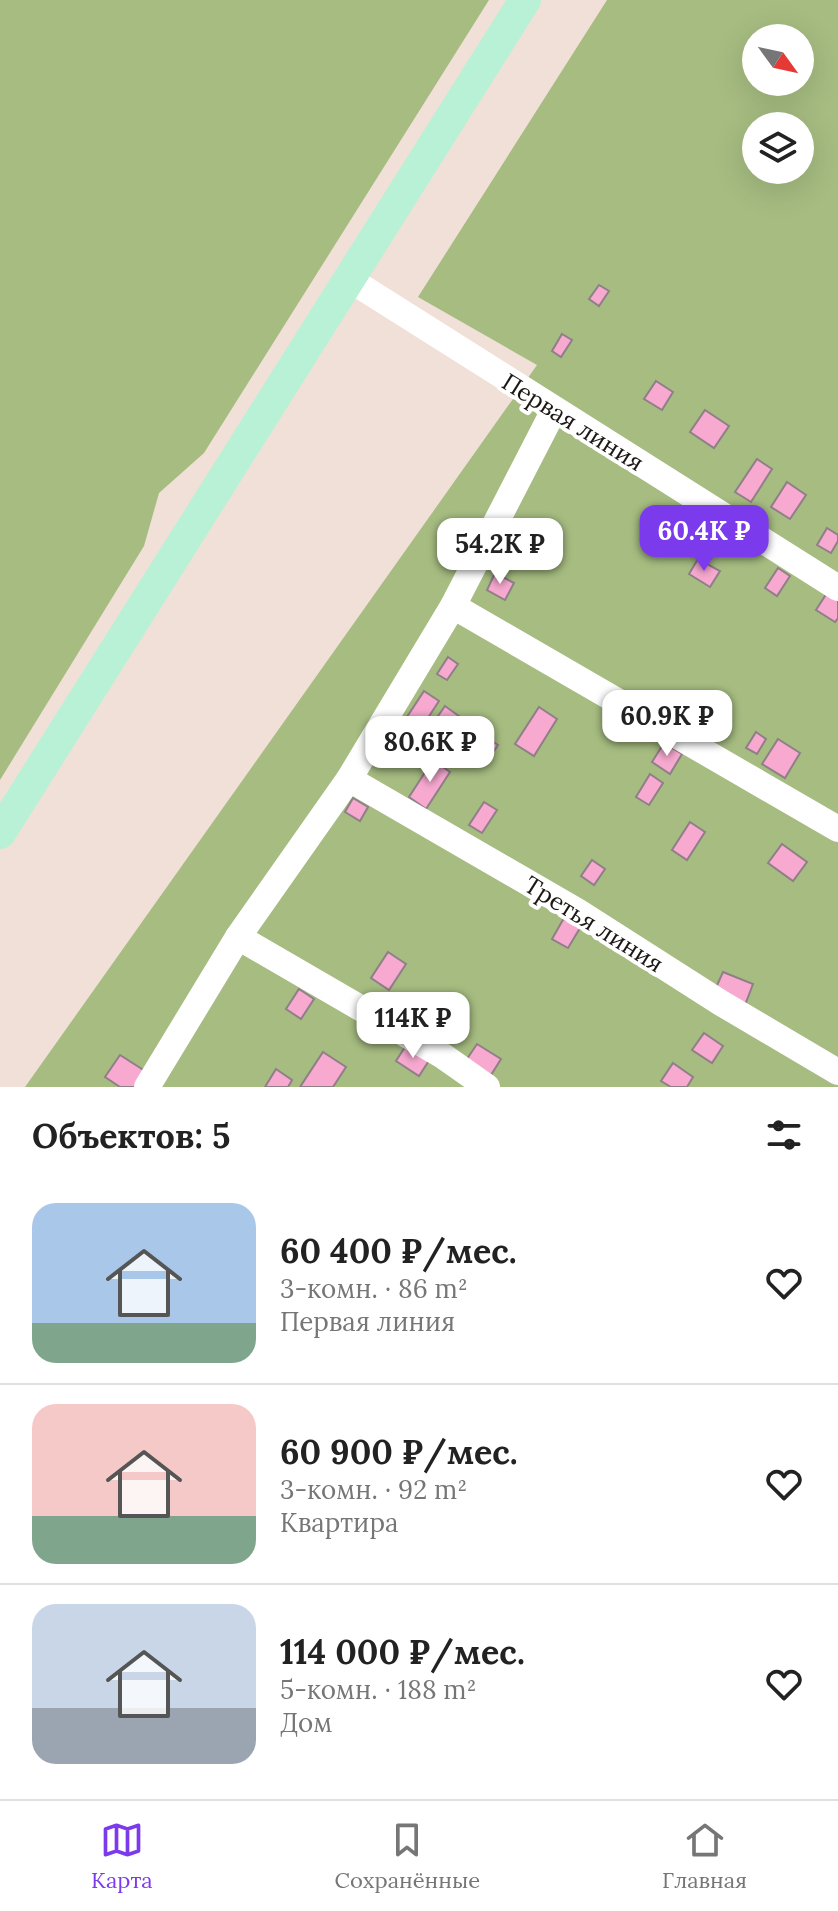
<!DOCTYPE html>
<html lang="ru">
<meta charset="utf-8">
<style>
:root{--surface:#fff;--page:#f2f2f2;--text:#222;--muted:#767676;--line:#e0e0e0;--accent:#7c3aed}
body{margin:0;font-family:Lora,serif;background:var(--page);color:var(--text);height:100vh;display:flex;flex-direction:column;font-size:30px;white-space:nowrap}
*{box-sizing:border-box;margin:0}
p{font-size:26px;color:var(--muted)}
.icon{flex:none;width:44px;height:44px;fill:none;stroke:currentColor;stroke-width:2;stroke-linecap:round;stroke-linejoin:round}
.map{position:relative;height:1087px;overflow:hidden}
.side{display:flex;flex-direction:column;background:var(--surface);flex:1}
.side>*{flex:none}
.needle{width:52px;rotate:123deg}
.buttons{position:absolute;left:742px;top:24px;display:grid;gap:16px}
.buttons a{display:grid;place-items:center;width:72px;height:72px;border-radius:50%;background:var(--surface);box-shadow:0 8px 32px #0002;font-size:40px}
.price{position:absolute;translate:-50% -68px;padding:0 18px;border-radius:16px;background:#fff;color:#222;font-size:26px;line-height:52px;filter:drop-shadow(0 2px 4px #0008)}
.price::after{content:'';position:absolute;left:50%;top:48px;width:24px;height:18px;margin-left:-12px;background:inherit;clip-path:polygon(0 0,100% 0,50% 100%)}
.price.on{background:var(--accent);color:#fff}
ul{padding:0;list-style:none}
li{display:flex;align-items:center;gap:24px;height:200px;padding:0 32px}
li+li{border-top:2px solid var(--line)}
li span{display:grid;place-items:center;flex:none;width:224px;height:160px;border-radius:24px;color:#555}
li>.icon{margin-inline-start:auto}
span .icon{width:96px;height:96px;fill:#fffc;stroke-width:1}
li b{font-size:34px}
h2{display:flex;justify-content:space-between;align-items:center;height:96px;padding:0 32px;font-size:34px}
.tab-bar{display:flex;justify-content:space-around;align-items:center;height:112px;border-top:2px solid var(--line);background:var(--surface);font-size:22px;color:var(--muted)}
.tab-bar a{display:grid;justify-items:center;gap:4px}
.tab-bar .on{color:var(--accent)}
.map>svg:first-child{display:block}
.green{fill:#a6bc81;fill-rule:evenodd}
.building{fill:#f8a9d0;stroke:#8f7f87;stroke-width:2}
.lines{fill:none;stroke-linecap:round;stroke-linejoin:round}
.minor{stroke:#fff;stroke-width:26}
.major{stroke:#b9f1d7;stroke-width:32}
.labels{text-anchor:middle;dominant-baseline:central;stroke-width:8;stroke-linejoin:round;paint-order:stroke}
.street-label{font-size:24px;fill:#1c1714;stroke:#fff}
</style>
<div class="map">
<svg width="838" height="1087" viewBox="0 0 838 1087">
<rect width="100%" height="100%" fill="#f1e0d7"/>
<g class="green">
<path d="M0,0H489L204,453L159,493L144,546L0,780Z"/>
<path d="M607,0H838V1087H25L537,365L418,297ZM756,38H800V82H756ZM756,126H800V170H756Z"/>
</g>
<g class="building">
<path d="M599,285L609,291L599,306L589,299Z"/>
<path d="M562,334L572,340L561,357L552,351Z"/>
<path d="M656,381L673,392L662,410L644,399Z"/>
<path d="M705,410L729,426L714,448L690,432Z"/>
<path d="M757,459L772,469L751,502L735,492Z"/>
<path d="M787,482L806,495L790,519L771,507Z"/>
<path d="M528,526L541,534L527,558L514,550Z"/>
<path d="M827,528L838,535V541L831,553L817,545Z"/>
<path d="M698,559L720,571L710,587L689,574Z"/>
<path d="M778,568L790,576L777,596L765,588Z"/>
<path d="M495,573L514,583L505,600L487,590Z"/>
<path d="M827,593L838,600V618L835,622L816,610Z"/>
<path d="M448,657L458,664L447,680L437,674Z"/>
<path d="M424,691L439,701L399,762L384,752Z"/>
<path d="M445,706L478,730L469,743L436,719Z"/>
<path d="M539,707L557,719L534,756L515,744Z"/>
<path d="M756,732L766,739L757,754L746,748Z"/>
<path d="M483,735L498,745L486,763L471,754Z"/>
<path d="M778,739L800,753L785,778L762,764Z"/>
<path d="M664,743L682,754L670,774L652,762Z"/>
<path d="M433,760L450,772L426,809L409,797Z"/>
<path d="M650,774L663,783L649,805L636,797Z"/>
<path d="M353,798L368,807L360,821L345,812Z"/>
<path d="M484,802L497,810L482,833L469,825Z"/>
<path d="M690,822L705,832L687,860L672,850Z"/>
<path d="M782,844L807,862L793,881L768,863Z"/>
<path d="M592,860L605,869L594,885L581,876Z"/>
<path d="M564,918L580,928L568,948L552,939Z"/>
<path d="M388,952L406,964L389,990L371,978Z"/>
<path d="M723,972L753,984L745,1005L714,992Z"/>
<path d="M299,989L314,999L301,1019L286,1009Z"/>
<path d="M430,1006L448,1018L437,1036L418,1024Z"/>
<path d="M704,1033L723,1046L712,1063L692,1050Z"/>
<path d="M407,1044L430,1059L419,1076L396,1061Z"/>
<path d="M477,1044L501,1059L491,1075L467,1059Z"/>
<path d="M323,1052L346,1067L333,1087H300Z"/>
<path d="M120,1055L145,1071L135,1087H120L105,1077Z"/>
<path d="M673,1063L693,1077L687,1087H671L661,1081Z"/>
<path d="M276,1069L292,1080L288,1087H265Z"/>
</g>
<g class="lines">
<g class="minor">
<path d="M349,279L838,588"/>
<path d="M453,606L838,829"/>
<path d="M349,779L577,911L721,1003L838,1072"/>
<path d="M238,937L443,1056L487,1087"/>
<path d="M147,1087L238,937L349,779L453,606L554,410"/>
</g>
<path class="major" d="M0,833L525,0"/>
</g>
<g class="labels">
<g class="street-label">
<text transform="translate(573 422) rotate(32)">Первая линия</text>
<text transform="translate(594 924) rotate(32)">Третья линия</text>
</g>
</g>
</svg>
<div class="buttons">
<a><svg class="needle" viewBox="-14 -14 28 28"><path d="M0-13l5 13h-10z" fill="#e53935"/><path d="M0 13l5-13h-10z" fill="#767676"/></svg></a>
<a><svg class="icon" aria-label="layers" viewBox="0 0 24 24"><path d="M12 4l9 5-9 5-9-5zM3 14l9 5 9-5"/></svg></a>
</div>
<b class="price on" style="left:704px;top:573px">60.4K ₽</b>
<b class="price" style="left:500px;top:586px">54.2K ₽</b>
<b class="price" style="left:667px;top:758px">60.9K ₽</b>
<b class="price" style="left:430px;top:784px">80.6K ₽</b>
<b class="price" style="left:413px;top:1060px">114K ₽</b>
</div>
<section class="side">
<h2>Объектов: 5<svg class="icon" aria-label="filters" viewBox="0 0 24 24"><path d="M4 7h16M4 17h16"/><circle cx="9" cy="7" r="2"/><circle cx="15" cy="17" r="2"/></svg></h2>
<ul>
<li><span style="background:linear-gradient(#a9c7e8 75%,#7fa58c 0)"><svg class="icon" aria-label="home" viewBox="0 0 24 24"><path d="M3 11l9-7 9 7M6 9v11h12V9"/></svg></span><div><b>60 400 ₽/мес.</b><p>3-комн. · 86 m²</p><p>Первая линия</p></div><svg class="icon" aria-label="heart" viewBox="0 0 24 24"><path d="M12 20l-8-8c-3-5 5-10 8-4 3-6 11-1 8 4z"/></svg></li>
<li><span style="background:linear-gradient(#f6c9c9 70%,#7fa58c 0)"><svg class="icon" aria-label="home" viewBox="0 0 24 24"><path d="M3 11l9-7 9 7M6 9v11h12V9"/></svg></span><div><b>60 900 ₽/мес.</b><p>3-комн. · 92 m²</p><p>Квартира</p></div><svg class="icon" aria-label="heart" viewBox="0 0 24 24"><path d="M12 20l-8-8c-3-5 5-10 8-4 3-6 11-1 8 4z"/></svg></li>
<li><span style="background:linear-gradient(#c9d6e8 65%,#9aa5b1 0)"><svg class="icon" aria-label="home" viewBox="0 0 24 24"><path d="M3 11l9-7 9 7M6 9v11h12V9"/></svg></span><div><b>114 000 ₽/мес.</b><p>5-комн. · 188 m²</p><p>Дом</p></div><svg class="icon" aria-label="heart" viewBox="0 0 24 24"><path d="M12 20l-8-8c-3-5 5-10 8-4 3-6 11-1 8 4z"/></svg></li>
</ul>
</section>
<nav class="tab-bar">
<a class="on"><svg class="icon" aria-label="map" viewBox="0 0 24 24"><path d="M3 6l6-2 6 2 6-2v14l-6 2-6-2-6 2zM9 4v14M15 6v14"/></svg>Карта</a>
<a><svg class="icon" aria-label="saved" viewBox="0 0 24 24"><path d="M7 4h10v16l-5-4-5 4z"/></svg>Сохранённые</a>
<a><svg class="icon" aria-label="home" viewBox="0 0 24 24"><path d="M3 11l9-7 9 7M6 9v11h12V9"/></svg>Главная</a>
</nav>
